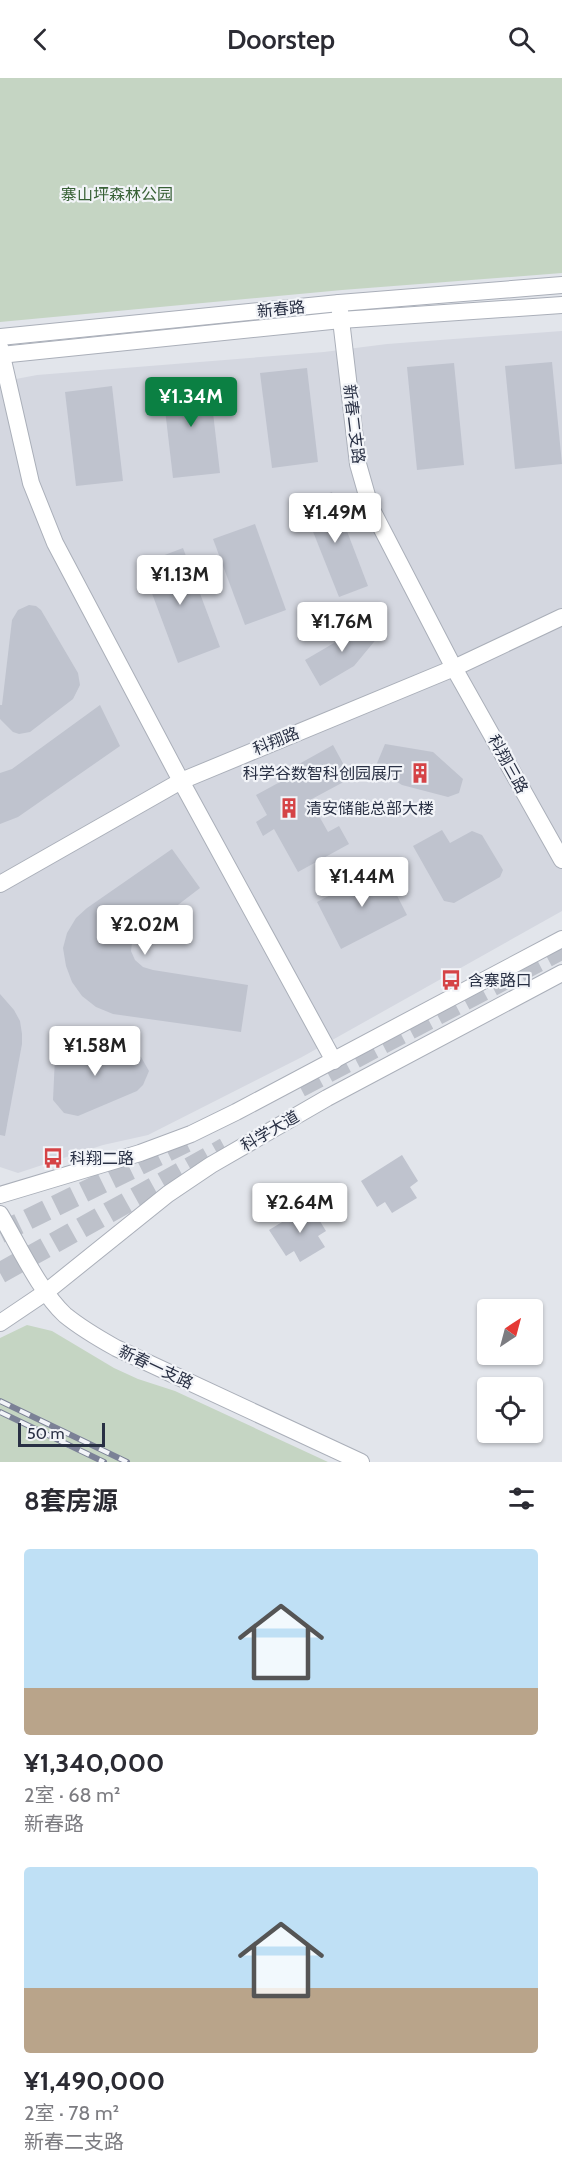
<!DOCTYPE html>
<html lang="zh">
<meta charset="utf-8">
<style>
:root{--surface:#fff;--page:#f7f7f7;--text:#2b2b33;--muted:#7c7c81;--accent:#0b8043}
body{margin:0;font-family:Cabin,"Noto Sans SC",sans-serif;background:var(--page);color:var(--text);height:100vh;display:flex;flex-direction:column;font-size:22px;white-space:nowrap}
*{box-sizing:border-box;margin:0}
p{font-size:20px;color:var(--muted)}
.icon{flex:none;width:33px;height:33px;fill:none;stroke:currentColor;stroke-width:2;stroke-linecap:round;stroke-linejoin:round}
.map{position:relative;height:1384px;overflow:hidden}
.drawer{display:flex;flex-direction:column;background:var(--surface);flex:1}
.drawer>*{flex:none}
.needle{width:39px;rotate:36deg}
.fabs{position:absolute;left:477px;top:1221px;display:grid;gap:12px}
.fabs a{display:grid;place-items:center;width:66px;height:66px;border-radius:6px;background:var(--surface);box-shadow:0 2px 4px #0004;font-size:30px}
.scale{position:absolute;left:18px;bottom:15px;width:87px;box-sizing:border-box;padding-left:6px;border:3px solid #293044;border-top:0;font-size:16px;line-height:21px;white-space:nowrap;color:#293044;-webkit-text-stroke:4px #f2f4f8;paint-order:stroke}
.price{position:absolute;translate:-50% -51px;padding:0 14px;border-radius:6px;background:#fff;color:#222;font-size:20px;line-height:39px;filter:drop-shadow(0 2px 3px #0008)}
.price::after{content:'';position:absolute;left:50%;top:36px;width:18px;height:14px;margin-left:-9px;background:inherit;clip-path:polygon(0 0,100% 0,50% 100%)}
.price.current{background:var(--accent);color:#fff}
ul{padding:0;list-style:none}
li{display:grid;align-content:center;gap:12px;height:318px;padding:0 24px}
li span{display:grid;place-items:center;height:186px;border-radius:6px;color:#555}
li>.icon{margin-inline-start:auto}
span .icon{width:108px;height:108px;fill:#fffc;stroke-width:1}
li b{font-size:26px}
h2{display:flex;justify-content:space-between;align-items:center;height:72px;padding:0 24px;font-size:26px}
header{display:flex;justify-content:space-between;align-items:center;height:78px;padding:0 24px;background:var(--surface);font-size:27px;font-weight:600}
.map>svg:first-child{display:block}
.built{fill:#d4d7e0}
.green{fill:#c5d5c3}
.building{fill:#bfc3ce}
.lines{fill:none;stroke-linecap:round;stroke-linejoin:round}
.highway-tunnel{stroke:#bdc1ca;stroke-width:21;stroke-dasharray:21 10;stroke-linecap:butt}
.secondary-casing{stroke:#aaafb9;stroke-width:18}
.secondary{stroke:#fff;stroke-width:16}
.rail-casing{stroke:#7b8196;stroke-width:6}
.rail{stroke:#f2f4f8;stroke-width:4;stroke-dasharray:11;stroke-linecap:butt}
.labels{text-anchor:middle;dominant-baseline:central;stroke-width:4.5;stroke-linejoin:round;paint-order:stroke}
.park-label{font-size:16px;fill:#386136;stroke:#f2f4f8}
.street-label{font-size:16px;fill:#293044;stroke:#f2f4f8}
.poi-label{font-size:16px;fill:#293044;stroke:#f2f4f8;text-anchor:start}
</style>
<header><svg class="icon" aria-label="back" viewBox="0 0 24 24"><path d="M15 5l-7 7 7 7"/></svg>Doorstep<svg class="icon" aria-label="search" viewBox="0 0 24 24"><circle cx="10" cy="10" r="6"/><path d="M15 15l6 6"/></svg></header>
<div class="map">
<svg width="562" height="1384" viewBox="0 0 562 1384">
<rect width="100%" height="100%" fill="#e2e5eb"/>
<path class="built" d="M562,253V833L302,979L148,1057L103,1067L18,1095L0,1089V304L37,297L324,274L387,266Z"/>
<g class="green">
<path d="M0,0H562V195L342,212L0,244Z"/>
<path d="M27,1247L52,1253L114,1290L138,1301L175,1313L328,1384H0V1260Z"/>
</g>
<g class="building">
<path d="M552,284L562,386L515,391L505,288Z"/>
<path d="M454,285L464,387L417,392L407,289Z"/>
<path d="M307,290L318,384L272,390L260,295Z"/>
<path d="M209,300L220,395L173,400L162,306Z"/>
<path d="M112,308L123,403L76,408L65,314Z"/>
<path d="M332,414L368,508L339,519L302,426Z"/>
<path d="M255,446L286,532L245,547L213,461Z"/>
<path d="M183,470L220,569L178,585L141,486Z"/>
<path d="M29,527L36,528L41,532L78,595L80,607L73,621L30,654L19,656L13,654L0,641V627H2L12,542L18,532Z"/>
<path d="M355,540L378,559L354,588L320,608L305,582L334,565Z"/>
<path d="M100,627L120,668L18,739L0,746V695L12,691Z"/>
<path d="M385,666L433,674L463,701L459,715L448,719L402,707L375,690Z"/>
<path d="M333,667L351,700L310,722L328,754L339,748L349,766L298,794L274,751L263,758L256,744L267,737L256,717L302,692L299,686Z"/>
<path d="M442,752L450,765L472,753L482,757L503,792L500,799L454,825L444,823L413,768Z"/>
<path d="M172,771L200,810L136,859L132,865L131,873L135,882L143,889L153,892L248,907L241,954L113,936L96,929L82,918L72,904L66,888L63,870L67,855L76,840L87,830Z"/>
<path d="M383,790L407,837L341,871L317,824Z"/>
<path d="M0,916L14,932L20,943L22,956V966L5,1058L0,1057Z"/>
<path d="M72,965L133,975L141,979L149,993L143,1007L137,1013L78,1038L64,1035L53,1022L55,979L61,969Z"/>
<path d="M402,1077L418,1103L410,1109L417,1120L392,1135L385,1124L377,1129L361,1103Z"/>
<path d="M310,1127L326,1153L318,1158L325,1169L300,1184L294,1173L286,1178L269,1152Z"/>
</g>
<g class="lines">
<g class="highway-tunnel">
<path d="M300,1009L562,871"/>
<path d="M0,1155L188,1063"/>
<path d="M0,1195L225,1070"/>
</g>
<g class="secondary-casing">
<g id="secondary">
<path d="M339,225L358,386L370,428L454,590L562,782"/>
<path d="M0,259L339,225L562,207"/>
<path d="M0,269L31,405L55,465L181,703L334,983"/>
<path d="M0,277L341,242L562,227"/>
<path d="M0,806L181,703L454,590L562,539"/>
<path d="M0,1117L140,1075L191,1056L236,1034L562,861"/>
<path d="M0,1136C18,1166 40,1214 65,1237C81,1250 98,1260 116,1270L361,1384"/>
<path d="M0,1245L46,1214L168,1116L211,1087L327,1020L562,895"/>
</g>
</g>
<use href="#secondary" class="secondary"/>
<g class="rail-casing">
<g id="rail">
<path d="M0,1323L127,1384"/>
<path d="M0,1334L104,1384"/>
</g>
</g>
<use href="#rail" class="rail"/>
</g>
<defs>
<g id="building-bare" transform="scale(1.62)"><path d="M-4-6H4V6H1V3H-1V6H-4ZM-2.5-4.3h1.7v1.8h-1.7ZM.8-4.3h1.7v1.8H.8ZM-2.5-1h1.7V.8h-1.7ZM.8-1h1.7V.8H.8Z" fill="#d54346" stroke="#f2f4f8" stroke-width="2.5" paint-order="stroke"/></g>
<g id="bus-bare" transform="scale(1.62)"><path d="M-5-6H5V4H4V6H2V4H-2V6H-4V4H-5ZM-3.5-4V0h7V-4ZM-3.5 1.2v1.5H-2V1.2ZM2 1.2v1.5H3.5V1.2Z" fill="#d54346" stroke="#f2f4f8" stroke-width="2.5" paint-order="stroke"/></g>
</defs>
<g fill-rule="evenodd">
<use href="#building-bare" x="420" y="695"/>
<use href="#building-bare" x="289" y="730"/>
<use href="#bus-bare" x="451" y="902"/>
<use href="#bus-bare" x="53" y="1080"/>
</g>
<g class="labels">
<g class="park-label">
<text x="117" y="116">寨山坪森林公园</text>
</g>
<g class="street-label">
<text transform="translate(281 231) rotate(-6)">新春路</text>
<text transform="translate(354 346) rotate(83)">新春二支路</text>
<text transform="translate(276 663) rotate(-22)">科翔路</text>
<text transform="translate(508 686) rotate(61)">科翔三路</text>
<text transform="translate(270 1053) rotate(-30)">科学大道</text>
<text transform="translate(156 1289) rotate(25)">新春一支路</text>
</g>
<g class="poi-label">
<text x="403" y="695" text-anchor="end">科学谷数智科创园展厅</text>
<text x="306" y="730">清安储能总部大楼</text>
<text x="468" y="902">含寨路口</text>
<text x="70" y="1080">科翔二路</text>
</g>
</g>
</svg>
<div class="fabs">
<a><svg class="needle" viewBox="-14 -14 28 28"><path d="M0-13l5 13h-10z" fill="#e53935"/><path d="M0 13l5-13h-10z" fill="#7c7c81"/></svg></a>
<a><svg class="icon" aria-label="locate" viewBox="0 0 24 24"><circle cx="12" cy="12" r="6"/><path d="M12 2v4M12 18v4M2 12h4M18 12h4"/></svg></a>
</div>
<div class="scale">50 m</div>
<b class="price current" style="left:191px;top:350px">¥1.34M</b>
<b class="price" style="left:335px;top:466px">¥1.49M</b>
<b class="price" style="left:180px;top:528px">¥1.13M</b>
<b class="price" style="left:342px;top:575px">¥1.76M</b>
<b class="price" style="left:362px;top:830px">¥1.44M</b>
<b class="price" style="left:145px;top:878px">¥2.02M</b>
<b class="price" style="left:95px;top:999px">¥1.58M</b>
<b class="price" style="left:300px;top:1156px">¥2.64M</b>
</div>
<section class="drawer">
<h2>8套房源<svg class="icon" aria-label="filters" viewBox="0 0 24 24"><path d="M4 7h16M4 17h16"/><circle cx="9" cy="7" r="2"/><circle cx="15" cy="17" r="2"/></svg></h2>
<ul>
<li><span style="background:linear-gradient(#bfe0f5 75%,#b9a48a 0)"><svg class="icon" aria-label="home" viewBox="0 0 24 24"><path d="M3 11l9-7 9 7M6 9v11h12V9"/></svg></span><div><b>¥1,340,000</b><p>2室 · 68 m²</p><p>新春路</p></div></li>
<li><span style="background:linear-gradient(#bfe0f5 65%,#b9a48a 0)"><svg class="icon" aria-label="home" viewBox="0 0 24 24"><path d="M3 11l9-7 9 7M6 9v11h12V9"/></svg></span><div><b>¥1,490,000</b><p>2室 · 78 m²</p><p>新春二支路</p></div></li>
</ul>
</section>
